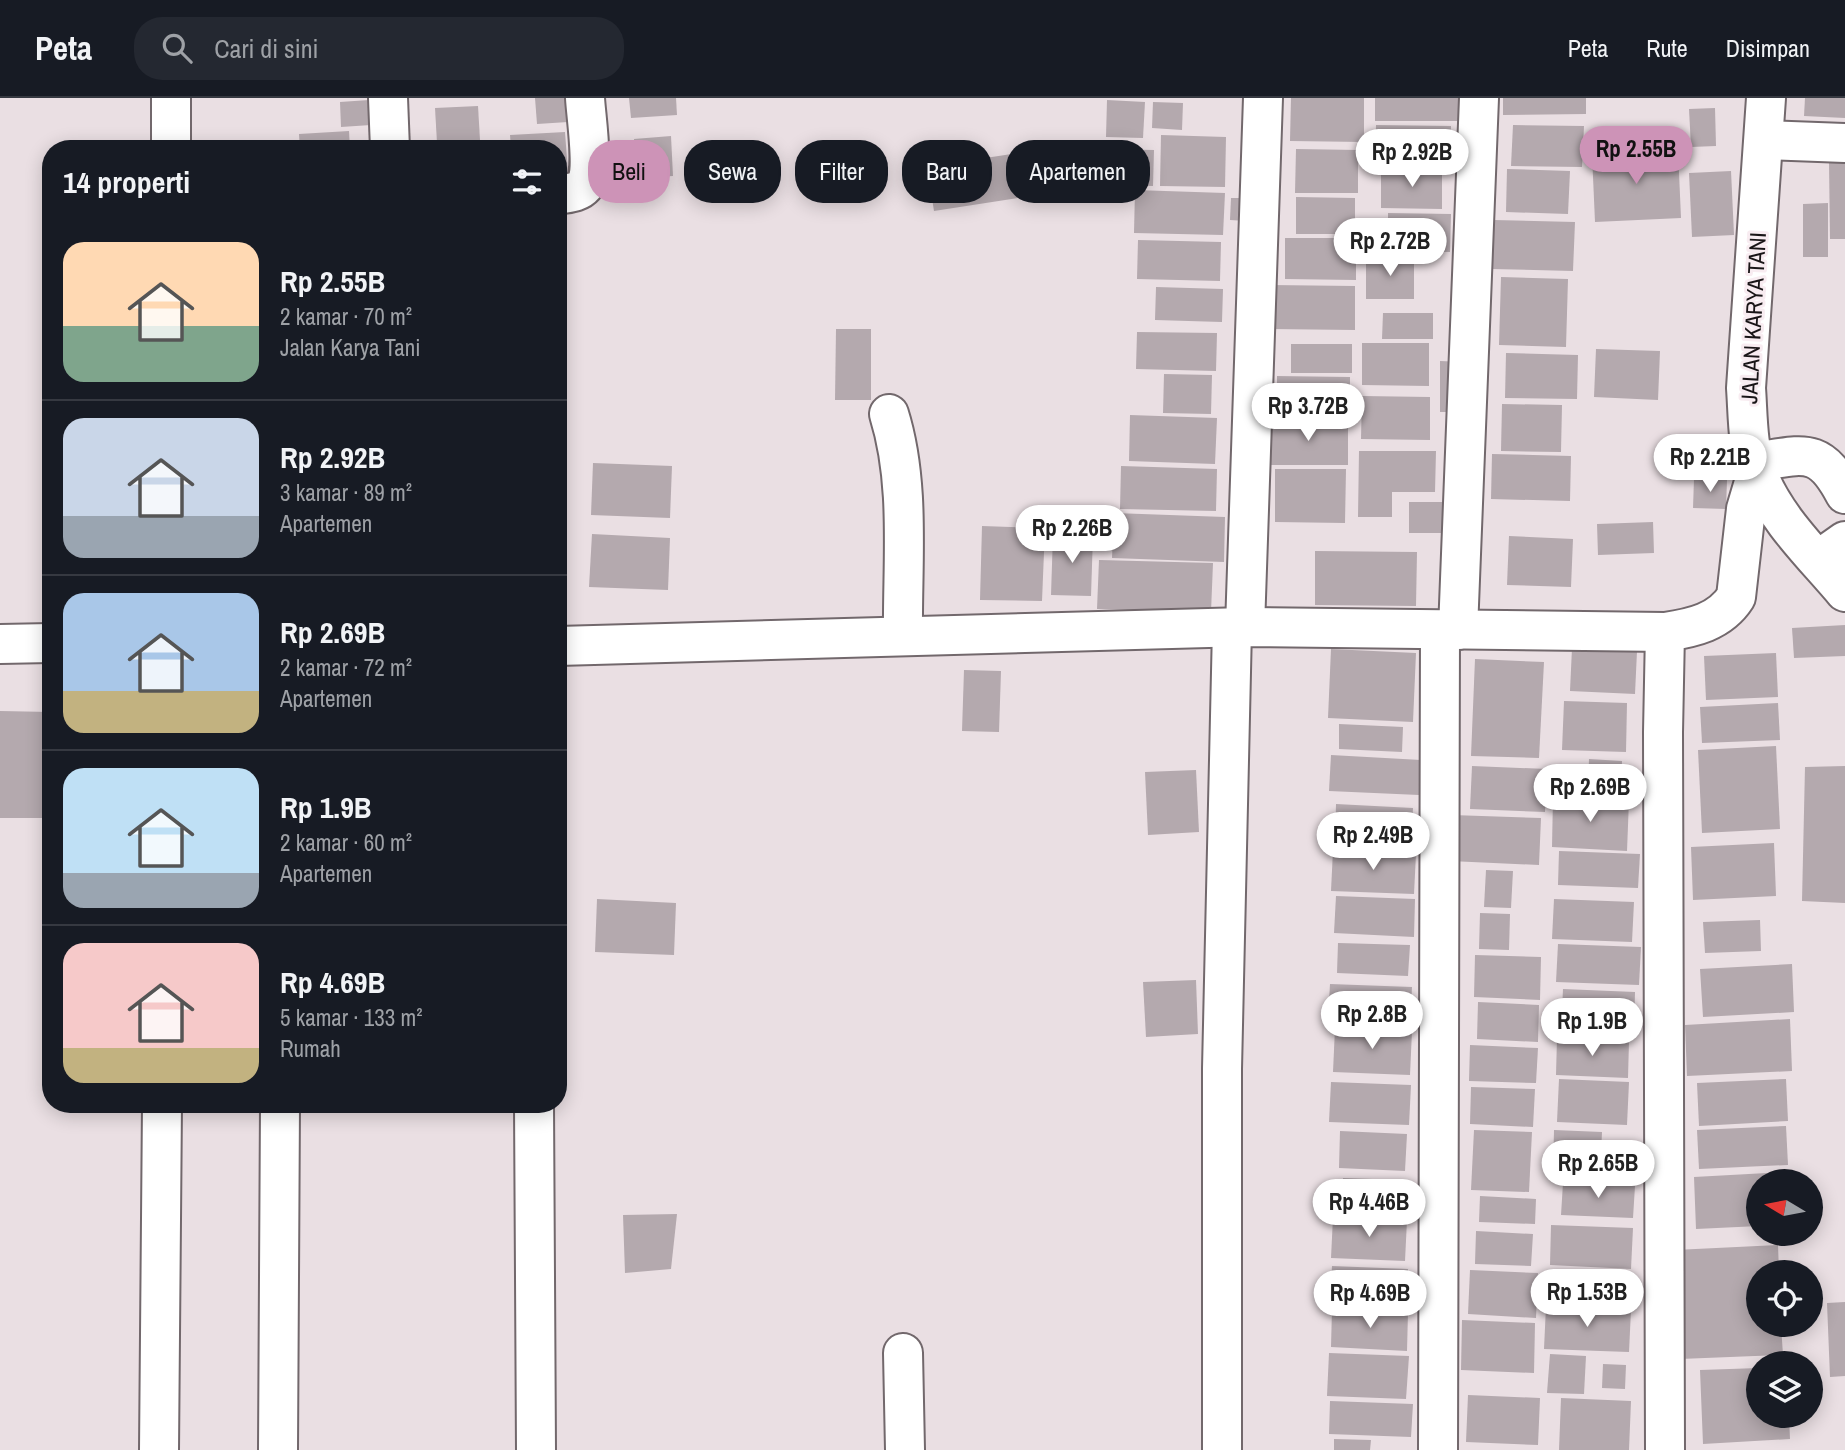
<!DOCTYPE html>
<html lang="id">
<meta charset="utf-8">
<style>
:root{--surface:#171b24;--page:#242831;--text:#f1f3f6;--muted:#9ea1a6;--line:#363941;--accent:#cd93b7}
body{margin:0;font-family:"Archivo Narrow",sans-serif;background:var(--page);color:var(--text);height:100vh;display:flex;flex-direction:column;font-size:26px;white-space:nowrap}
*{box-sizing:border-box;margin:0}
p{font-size:23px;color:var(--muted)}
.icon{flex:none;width:38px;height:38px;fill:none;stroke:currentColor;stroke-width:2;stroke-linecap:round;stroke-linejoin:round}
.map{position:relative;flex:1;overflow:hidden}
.details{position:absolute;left:42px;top:42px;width:525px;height:973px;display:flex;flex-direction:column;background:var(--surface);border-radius:28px;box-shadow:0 4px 18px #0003}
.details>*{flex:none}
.hud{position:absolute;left:588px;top:42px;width:665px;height:63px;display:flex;gap:14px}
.needle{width:46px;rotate:280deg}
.tools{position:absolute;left:1746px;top:1071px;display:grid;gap:14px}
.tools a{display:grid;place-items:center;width:77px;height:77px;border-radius:50%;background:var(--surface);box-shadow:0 4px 18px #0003;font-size:35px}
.price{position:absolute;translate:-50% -60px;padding:0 16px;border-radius:24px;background:#fff;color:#222;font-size:23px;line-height:46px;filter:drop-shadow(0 2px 4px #0008)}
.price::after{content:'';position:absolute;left:50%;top:42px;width:21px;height:16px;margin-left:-10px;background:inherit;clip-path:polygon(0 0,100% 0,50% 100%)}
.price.active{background:var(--accent);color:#111}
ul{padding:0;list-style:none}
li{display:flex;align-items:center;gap:21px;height:175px;padding:0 21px}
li+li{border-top:2px solid var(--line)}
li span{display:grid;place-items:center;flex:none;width:196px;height:140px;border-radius:21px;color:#555}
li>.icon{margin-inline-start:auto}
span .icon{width:84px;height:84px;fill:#fffc;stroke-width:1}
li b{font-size:30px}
h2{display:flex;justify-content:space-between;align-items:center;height:84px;padding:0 21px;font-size:30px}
.tag{padding:0 24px;border-radius:28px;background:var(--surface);box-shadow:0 4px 18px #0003;font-size:24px;line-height:63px}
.tag.active{background:var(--accent);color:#111}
header{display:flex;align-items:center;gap:42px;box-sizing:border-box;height:98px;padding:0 35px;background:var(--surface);border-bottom:2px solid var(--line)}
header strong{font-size:33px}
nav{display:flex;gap:38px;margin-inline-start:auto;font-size:24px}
.search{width:490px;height:63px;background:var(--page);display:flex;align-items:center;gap:18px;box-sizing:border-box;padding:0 24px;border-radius:28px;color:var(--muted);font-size:26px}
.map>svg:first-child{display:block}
.building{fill:#b4a9ae}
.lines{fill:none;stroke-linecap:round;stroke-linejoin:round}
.minor-casing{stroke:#72686c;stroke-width:42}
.minor{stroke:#fff;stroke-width:38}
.labels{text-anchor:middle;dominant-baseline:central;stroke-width:6;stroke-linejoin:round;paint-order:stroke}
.street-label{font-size:23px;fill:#191517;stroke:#f8ecf1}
</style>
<header>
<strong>Peta</strong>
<div class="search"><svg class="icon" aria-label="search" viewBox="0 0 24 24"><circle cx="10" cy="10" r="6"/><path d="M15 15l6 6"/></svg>Cari di sini</div>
<nav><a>Peta</a><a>Rute</a><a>Disimpan</a></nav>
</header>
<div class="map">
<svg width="1845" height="1352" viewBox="0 0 1845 1352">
<rect width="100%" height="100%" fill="#eadfe3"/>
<g class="building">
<path d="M535,0H566L568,24L537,26Z"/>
<path d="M629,0H676L677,17L631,20Z"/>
<path d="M1291,0H1364V44L1290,43Z"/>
<rect x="1375" y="0" width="83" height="23"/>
<path d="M1503,0H1586V16L1503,17Z"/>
<path d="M1805,0H1845V20L1804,18Z"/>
<path d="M369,2L371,27L341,29L340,4Z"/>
<path d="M1107,2L1145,4L1143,40L1106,39Z"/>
<path d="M1153,4L1183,5L1182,32L1152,30Z"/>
<path d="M478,8L480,42L437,45L435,10Z"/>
<path d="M1715,10L1716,48L1691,49L1689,11Z"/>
<path d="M1376,27L1451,28L1450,65H1375Z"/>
<path d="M1513,27L1584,28L1582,69L1511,68Z"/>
<path d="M349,33L350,51H300L299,36Z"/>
<path d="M565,34L569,88L558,89V51H511L510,37Z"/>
<path d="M1161,37L1226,39L1225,89L1160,88Z"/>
<path d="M671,38L673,78L637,80L634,41Z"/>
<path d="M1044,51L1050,95L934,113L927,69Z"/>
<path d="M1103,51L1154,52L1153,88L1102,87Z"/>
<path d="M1296,51L1358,52V95H1295Z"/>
<path d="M1678,52L1681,120L1595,124L1592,56Z"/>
<path d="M1829,64H1845V141H1830Z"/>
<path d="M1507,71L1570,73L1568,116L1506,114Z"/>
<path d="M1381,72H1442V111L1381,110Z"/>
<path d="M1731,73L1734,137L1692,139L1689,75Z"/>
<path d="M1135,92L1225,95L1223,137L1134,135Z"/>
<path d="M1296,99L1355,100V136H1296Z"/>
<path d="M1231,100H1248L1247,123L1230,122Z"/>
<path d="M1828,105V159H1803V106Z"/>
<path d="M1388,115L1451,116L1450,154L1388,153Z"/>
<path d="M1494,122L1575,124L1573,173L1492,171Z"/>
<path d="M1285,140H1356V182L1285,181Z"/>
<path d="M1138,142L1221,144L1220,183L1137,181Z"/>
<rect x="1366" y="159" width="48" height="42"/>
<path d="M1501,179L1568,181L1566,249L1499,247Z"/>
<path d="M1268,187L1355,188V232L1268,231Z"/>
<path d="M1156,189L1223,191L1222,224L1155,222Z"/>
<path d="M1383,215H1433V241H1382Z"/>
<path d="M836,231H871V302H835Z"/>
<path d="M1137,234L1217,235L1216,273L1136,271Z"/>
<path d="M1362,245H1429V288L1362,287Z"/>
<rect x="1291" y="246" width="61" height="29"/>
<path d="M1596,251L1660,253L1658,302L1594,299Z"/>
<path d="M1506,255L1578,257L1577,301L1505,300Z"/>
<path d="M1440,263L1464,264L1463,314H1440Z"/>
<path d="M1164,276L1212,277L1211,316L1163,315Z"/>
<path d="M1277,278L1350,279V322H1277Z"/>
<path d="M1362,298L1430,299V342L1361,341Z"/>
<path d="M1502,306L1562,307L1561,354L1501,353Z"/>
<path d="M1130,317L1217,320L1215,366L1129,363Z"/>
<path d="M1269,323L1348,324V367H1269Z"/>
<path d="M1359,353H1436L1435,394H1392V419H1358Z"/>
<path d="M1492,356L1571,358L1570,403L1491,401Z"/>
<path d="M593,365L672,368L670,420L591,417Z"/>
<path d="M1121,368L1217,371L1216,413L1120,411Z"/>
<path d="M1275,371H1346L1345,425L1275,424Z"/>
<path d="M1694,381L1727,382L1726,411L1693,410Z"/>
<rect x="1409" y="404" width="43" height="31"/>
<path d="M1114,415L1225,419L1224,464L1112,460Z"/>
<path d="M1653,424L1654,455L1598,457L1597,426Z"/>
<path d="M982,428L1045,430L1042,503L980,502Z"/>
<path d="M592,436L670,440L668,492L589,489Z"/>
<path d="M1053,436L1093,437L1091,498L1051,497Z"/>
<path d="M1509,438L1573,441L1571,489L1507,487Z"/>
<path d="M1315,453L1417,454L1416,508L1315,507Z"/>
<path d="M1099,462L1213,465L1211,514L1097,511Z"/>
<path d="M1845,527V558L1794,560L1792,530Z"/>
<path d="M1572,550L1637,553L1635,596L1570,593Z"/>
<path d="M1331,551L1416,555L1413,624L1328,620Z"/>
<path d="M1776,555L1778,599L1706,602L1704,558Z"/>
<path d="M1475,561L1544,564L1539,660L1471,658Z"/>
<path d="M964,572L1001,573L999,634L962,633Z"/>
<path d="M1564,603L1627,605L1626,654L1562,652Z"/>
<path d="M1778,605L1780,642L1702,645L1700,609Z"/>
<path d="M0,613L51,614V720H0Z"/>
<path d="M1339,626L1403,629L1402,654L1339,651Z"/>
<path d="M1776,648L1780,731L1702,735L1698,652Z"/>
<path d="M1331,657L1421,662L1419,697L1329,693Z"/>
<path d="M1589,661L1622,663L1621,692L1588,690Z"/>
<path d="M1472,668L1547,671L1545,714L1470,711Z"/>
<path d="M1845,668V805L1802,803L1805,669Z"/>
<path d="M1196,672L1199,734L1148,737L1145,674Z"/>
<path d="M1553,699L1629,702L1627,753L1552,749Z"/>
<path d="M1336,706L1413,710L1411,746L1335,743Z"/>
<path d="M1452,717L1541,720L1539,767L1450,763Z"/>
<path d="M1774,745L1776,798L1693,802L1691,749Z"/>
<path d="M1333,752L1416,756L1414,796L1331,793Z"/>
<path d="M1559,753L1640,756L1638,790L1558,787Z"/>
<path d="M1486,772L1513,773L1511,810L1484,809Z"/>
<path d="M1336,798L1415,801L1414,839L1334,835Z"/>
<path d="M597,801L676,805L674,857L595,854Z"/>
<path d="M1554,801L1634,804L1632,844L1552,841Z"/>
<path d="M1480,815L1510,816L1509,852L1479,851Z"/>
<path d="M1760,822L1761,853L1705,855L1703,824Z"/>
<path d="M1338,845L1410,847L1408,878L1337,875Z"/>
<path d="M1558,846L1641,849L1639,887L1556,884Z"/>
<path d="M1475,857L1541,859L1540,902L1474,899Z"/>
<path d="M1792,866L1794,914L1703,919L1700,871Z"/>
<path d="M1196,882L1198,936L1146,939L1143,884Z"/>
<path d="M1330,886L1412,889L1410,925L1328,922Z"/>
<path d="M1563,891L1635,894L1634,935L1561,932Z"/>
<path d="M1478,904L1539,907L1538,944L1477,941Z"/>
<path d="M1790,921L1792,973L1687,978L1685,927Z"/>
<path d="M1335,930L1412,933L1410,977L1333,974Z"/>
<path d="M1557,940L1629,943L1628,980L1556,977Z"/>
<path d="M1470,947L1538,950L1536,985L1469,983Z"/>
<path d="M1559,981L1629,984L1627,1027L1557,1024Z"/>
<path d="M1786,981L1788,1023L1699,1028L1697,985Z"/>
<path d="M1331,984L1411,987L1409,1027L1329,1024Z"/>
<path d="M1471,989L1535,991L1533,1029L1470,1026Z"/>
<path d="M1786,1028L1788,1067L1699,1071L1697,1032Z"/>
<path d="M1474,1032L1532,1034L1529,1094L1471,1092Z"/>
<path d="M1554,1032L1602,1034L1600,1078L1553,1076Z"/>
<path d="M1340,1033L1407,1036L1405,1073L1339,1070Z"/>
<path d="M1767,1075V1083H1759V1128L1696,1131L1694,1079Z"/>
<path d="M1343,1080L1402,1082L1400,1114L1342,1111Z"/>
<path d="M1563,1085L1635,1088L1633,1120L1561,1117Z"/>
<path d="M1480,1098L1536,1101L1535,1126L1479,1124Z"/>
<path d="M677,1116L671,1171L625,1175L623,1117Z"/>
<path d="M1333,1119L1407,1122L1405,1163L1331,1160Z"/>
<path d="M1551,1127L1633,1130L1631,1171L1550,1167Z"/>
<path d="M1476,1133L1533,1136L1531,1168L1475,1166Z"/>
<path d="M1778,1147L1779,1174H1759V1227H1781L1783,1257L1680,1261L1675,1152Z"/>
<path d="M1332,1168L1408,1171L1406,1206L1330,1203Z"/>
<path d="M1470,1172L1538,1175L1536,1220L1468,1216Z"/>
<path d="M1557,1177L1622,1179L1621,1205L1556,1202Z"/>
<path d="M1845,1204V1278L1830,1279L1827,1205Z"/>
<path d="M1546,1208L1631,1212L1629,1254L1544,1251Z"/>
<path d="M1332,1211L1408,1214L1407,1253L1331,1249Z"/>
<path d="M1462,1222L1535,1225L1534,1275L1461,1272Z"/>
<path d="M1329,1255L1409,1258L1406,1301L1327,1298Z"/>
<path d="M1550,1256L1586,1258L1584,1296L1547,1295Z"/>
<path d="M1603,1266L1626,1267L1625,1291L1602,1290Z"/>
<path d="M1759,1270V1318H1789L1790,1341L1703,1346L1700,1272Z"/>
<path d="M1468,1297L1540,1300L1538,1347L1466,1344Z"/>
<path d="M1561,1300L1631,1303L1629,1352H1559Z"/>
<path d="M1330,1303L1413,1306L1411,1339L1329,1336Z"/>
<path d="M1334,1341L1371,1342L1370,1352H1334Z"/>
</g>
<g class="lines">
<g class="minor-casing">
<g id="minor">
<path d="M388,0L390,51"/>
<path d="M1766,0L1746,290C1748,317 1747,350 1758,376C1776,422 1814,457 1845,494"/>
<path d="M1764,42L1845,45"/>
<path d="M171,51V0"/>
<path d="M558,97C567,95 578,95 584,88C595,74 586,19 585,0"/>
<path d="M889,316C911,386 902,465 903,538"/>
<path d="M1754,364C1804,357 1819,347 1845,396"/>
<path d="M1818,462L1845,443"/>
<path d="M1245,529L1263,0"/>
<path d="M1458,532L1479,0"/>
<path d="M0,546L51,545"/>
<path d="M558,548L1245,529L1665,534"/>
<path d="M534,1006L536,1352"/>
<path d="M903,1255L905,1352"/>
<path d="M159,1352L162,1006"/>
<path d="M278,1352L280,1006"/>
<path d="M1222,1352V971L1232,530"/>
<path d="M1438,1352L1440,532"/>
<path d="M1665,1352L1663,634L1665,534C1693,530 1720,524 1736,499L1746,411L1757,374"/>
</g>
</g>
<use href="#minor" class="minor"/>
</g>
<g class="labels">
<g class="street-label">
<text transform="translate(1753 220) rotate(-87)">JALAN KARYA TANI</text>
</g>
</g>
</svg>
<div class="tools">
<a><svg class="needle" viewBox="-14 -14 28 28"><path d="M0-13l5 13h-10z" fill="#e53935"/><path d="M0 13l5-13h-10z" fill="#9ea1a6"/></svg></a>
<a><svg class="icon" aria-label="locate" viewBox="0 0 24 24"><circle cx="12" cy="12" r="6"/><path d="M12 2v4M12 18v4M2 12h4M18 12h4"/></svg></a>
<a><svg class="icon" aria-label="layers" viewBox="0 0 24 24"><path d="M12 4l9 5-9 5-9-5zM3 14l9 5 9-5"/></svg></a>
</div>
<b class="price active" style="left:1636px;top:88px">Rp 2.55B</b>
<b class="price" style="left:1412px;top:91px">Rp 2.92B</b>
<b class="price" style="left:1390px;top:180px">Rp 2.72B</b>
<b class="price" style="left:1308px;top:345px">Rp 3.72B</b>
<b class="price" style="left:1710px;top:396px">Rp 2.21B</b>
<b class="price" style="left:1072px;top:467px">Rp 2.26B</b>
<b class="price" style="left:1590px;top:726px">Rp 2.69B</b>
<b class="price" style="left:1373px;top:774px">Rp 2.49B</b>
<b class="price" style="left:1372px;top:953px">Rp 2.8B</b>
<b class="price" style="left:1592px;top:960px">Rp 1.9B</b>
<b class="price" style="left:1598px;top:1102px">Rp 2.65B</b>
<b class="price" style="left:1369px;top:1141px">Rp 4.46B</b>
<b class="price" style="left:1587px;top:1231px">Rp 1.53B</b>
<b class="price" style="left:1370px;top:1232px">Rp 4.69B</b>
<div class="hud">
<a class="tag active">Beli</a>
<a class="tag">Sewa</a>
<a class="tag">Filter</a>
<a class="tag">Baru</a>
<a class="tag">Apartemen</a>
</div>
<section class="details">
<h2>14 properti<svg class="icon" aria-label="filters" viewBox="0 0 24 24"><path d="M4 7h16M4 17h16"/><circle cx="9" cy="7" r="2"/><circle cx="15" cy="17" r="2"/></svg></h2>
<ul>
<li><span style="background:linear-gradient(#ffd9b3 60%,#7fa58c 0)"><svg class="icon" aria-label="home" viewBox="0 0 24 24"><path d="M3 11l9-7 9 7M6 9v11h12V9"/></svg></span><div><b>Rp 2.55B</b><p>2 kamar · 70 m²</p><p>Jalan Karya Tani</p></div></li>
<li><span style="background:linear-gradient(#c9d6e8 70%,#9aa5b1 0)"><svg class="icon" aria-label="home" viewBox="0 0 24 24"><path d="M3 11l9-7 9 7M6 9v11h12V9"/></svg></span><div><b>Rp 2.92B</b><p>3 kamar · 89 m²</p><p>Apartemen</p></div></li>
<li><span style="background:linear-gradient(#a9c7e8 70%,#c2b280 0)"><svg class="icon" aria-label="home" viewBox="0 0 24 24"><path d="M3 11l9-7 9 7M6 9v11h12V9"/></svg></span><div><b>Rp 2.69B</b><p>2 kamar · 72 m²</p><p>Apartemen</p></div></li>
<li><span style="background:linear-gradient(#bfe0f5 75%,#9aa5b1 0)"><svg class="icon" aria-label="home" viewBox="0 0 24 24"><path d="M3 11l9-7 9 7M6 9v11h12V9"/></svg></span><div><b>Rp 1.9B</b><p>2 kamar · 60 m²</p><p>Apartemen</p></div></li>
<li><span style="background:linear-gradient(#f6c9c9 75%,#c2b280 0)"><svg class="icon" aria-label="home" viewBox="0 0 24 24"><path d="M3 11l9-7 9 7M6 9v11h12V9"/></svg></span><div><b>Rp 4.69B</b><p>5 kamar · 133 m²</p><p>Rumah</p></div></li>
</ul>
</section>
</div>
